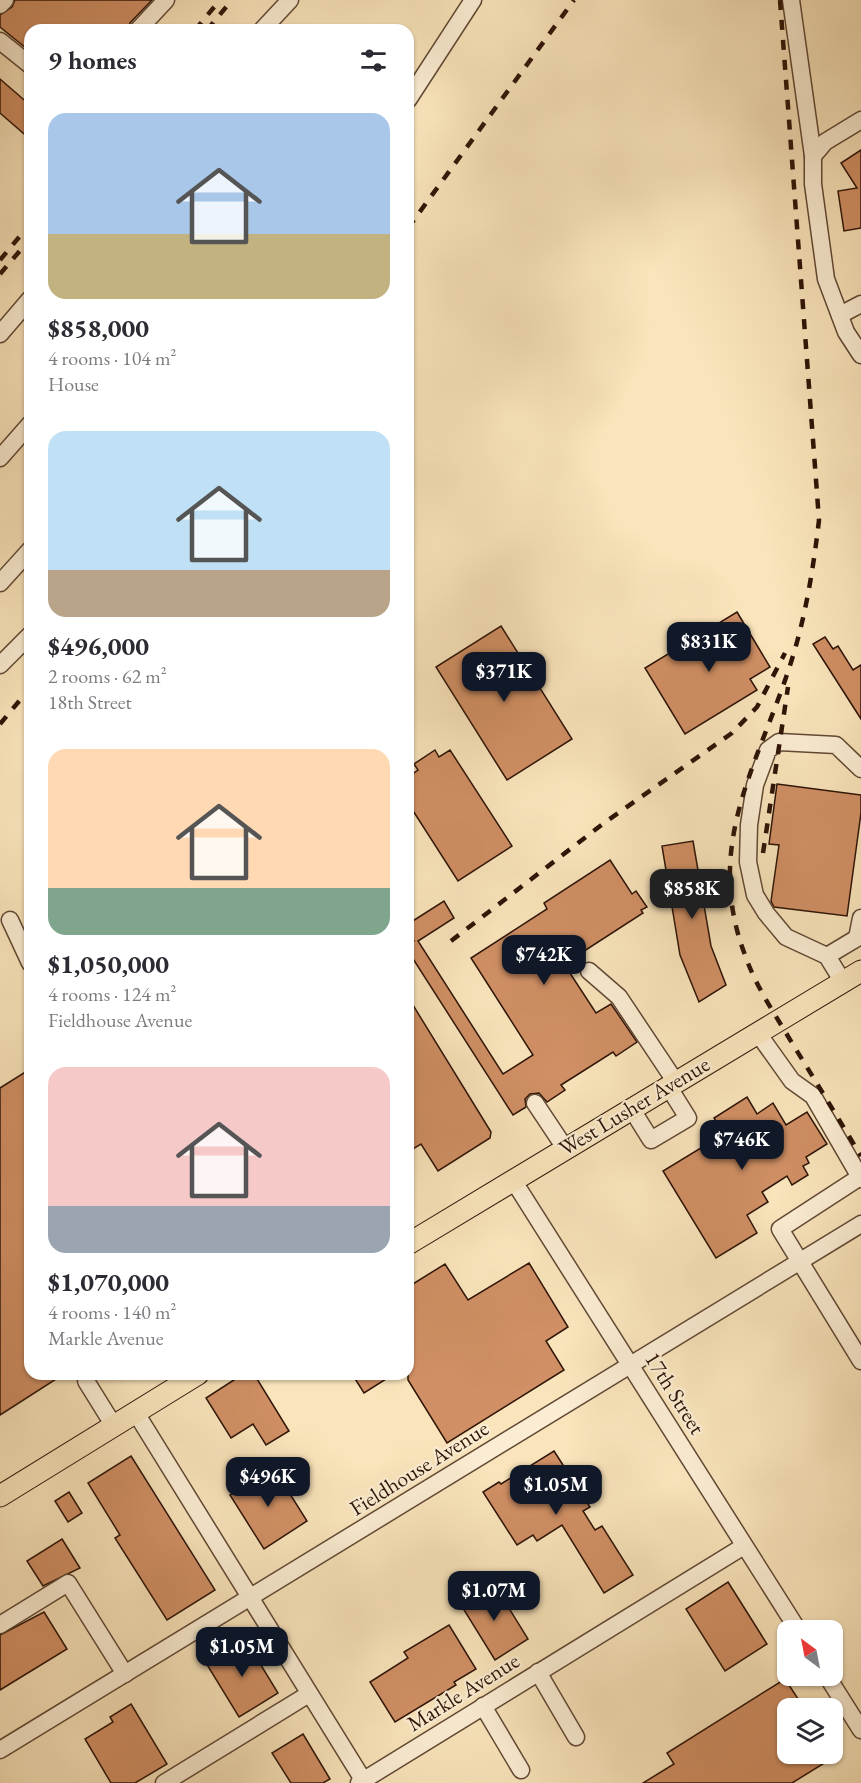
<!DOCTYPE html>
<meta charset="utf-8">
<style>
:root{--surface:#fff;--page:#f7f7f7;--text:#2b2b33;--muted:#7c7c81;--accent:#111827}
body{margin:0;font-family:"EB Garamond",serif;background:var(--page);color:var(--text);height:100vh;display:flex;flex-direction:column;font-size:22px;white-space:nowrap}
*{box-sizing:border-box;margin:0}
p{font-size:20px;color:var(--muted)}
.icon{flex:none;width:33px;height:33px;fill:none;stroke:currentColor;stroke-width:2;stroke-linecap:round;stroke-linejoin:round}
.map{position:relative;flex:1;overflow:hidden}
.drawer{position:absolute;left:24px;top:24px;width:390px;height:1356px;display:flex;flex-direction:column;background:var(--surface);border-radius:18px;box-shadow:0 2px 4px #0004}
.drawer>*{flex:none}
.needle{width:39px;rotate:328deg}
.controls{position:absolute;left:777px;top:1620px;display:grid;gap:12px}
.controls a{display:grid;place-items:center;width:66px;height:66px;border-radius:12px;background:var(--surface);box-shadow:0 2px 4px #0004;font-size:30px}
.price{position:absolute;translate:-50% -51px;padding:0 14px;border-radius:12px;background:var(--accent);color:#fff;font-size:20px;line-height:39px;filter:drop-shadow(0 2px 3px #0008)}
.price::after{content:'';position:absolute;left:50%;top:36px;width:18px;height:14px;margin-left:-9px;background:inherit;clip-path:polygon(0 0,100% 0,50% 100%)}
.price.on{background:#222;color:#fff}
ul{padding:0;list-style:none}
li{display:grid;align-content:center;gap:12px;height:318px;padding:0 24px}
li span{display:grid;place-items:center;height:186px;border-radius:18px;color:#555}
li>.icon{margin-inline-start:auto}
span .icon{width:108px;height:108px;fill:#fffc;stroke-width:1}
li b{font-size:26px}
h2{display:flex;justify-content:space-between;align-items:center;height:72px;padding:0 24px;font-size:26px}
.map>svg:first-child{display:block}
.building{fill:#d08f64;stroke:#2e1407;stroke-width:1.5}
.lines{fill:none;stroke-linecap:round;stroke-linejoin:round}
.minor-casing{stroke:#614834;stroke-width:19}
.major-casing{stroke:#2e1407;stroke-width:23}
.minor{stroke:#fbedd3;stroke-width:16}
.major{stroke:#f9e4bb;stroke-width:21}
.rail{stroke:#2e1407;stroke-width:4.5;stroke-dasharray:10 10;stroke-linecap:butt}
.labels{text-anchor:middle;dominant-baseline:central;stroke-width:4.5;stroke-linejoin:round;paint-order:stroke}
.street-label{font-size:22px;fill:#2e1407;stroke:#fbedd3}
</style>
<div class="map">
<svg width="861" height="1783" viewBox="0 0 861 1783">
<rect width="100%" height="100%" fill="#f9e4bb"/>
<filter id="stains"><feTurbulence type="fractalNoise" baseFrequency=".00333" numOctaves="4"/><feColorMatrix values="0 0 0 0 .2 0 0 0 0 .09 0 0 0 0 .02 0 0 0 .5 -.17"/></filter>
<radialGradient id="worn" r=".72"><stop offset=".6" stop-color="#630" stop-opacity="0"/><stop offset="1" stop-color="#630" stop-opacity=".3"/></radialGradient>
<g class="building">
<path d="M15,0H152L130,23L128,30H30V44L26,48L0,27V15L12,7Z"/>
<path d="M0,79L30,105V139L0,113Z"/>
<path d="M861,150V228L844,231L838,191L857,188L841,163Z"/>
<path d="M737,612L770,667L750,679L757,690L685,734L645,668Z"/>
<path d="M501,626L572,739L507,780L436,667Z"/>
<path d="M825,637L833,649L838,646L853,670L861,665V719L813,644Z"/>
<path d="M435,750L439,757L450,750L512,846L458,881L408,803V777L418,770L414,764Z"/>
<path d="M777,784L861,795V813L847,916L774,907L771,901L779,845L769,844Z"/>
<path d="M693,841L711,946L726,985L699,1002L680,955L662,846Z"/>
<path d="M610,860L632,894L636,891L647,907L641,910L643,913L564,964L596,1013L611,1004L637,1042L616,1056L613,1052L561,1085L565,1090L547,1102L539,1093L530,1094L525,1099L526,1107L513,1115L408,951V945L414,941L408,931V924L444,901L454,918L418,941L503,1074L533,1055L471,958L547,909L544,903Z"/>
<path d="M408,997L491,1132L490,1138L438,1171L421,1144L408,1152Z"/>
<path d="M30,1069V1374H64L0,1415V1088Z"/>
<path d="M747,1097L757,1114L773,1103L786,1125L807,1112L827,1144L806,1157L809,1163L803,1166L808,1175L792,1185L787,1176L762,1192L768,1202L747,1215L757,1233L716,1258L663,1171L724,1134L714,1118Z"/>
<path d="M529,1263L568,1327L546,1341L564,1370L447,1443L408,1380V1287L445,1264L468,1300Z"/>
<path d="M243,1374H254L289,1431L266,1445L253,1424L231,1438L206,1398Z"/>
<path d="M352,1374H394L364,1393Z"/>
<path d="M554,1451L590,1507L583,1511L595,1530L602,1526L633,1575L604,1593L562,1525L537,1541L533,1535L517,1545L483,1492L499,1482L501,1484Z"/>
<path d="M131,1456L215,1590L167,1620L115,1538L120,1535L88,1483Z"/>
<path d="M273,1467L307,1521L264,1549L230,1495Z"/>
<path d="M69,1492L82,1513L68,1522L55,1501Z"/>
<path d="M62,1539L80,1568L43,1586L27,1561Z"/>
<path d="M728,1582L767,1644L725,1671L686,1609Z"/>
<path d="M494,1584L528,1639L495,1660L461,1605Z"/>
<path d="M44,1612L67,1649L0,1690V1635Z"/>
<path d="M449,1625L476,1669L454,1682L456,1685L395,1722L370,1682L408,1658L404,1652Z"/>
<path d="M245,1639L278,1693L239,1717L206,1663Z"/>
<path d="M785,1679L804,1708H788V1754H839L792,1783H643L674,1764L667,1753Z"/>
<path d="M131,1704L167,1764L135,1783H111L85,1739L113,1722L110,1717Z"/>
<path d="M303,1734L330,1779L323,1783H291L272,1753Z"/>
</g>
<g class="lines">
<g class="minor-casing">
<g id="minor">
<path d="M791,0L813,156"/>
<path d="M0,5L5,0"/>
<path d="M138,30L166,0"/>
<path d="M262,30L290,0"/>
<path d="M0,41L30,65"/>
<path d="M408,100L473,0"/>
<path d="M861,120L825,142L813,156V184L826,279L846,332L861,355"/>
<path d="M840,315L861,304"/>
<path d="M0,334L30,299"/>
<path d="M0,458L30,424"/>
<path d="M0,583L30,550"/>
<path d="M0,665L30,635"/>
<path d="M10,920L30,963"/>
<path d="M827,956L857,938L861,918"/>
<path d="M589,971L619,997L675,1081"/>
<path d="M843,982L827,956L786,937L766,913L755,895L748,862L749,825L755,785L768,750L779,742L836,745L861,769"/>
<path d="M757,1032L792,1081L813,1096L861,1179"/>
<path d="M535,1103L565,1148"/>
<path d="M631,1108L651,1140L688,1118L668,1086"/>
<path d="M860,1177L780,1229L861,1361"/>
<path d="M513,1180L798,1630"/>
<path d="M86,1381L114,1426"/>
<path d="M136,1413L365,1783"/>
<path d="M0,1625L68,1583L125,1674"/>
<path d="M538,1672L576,1737"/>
<path d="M827,1676L861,1730"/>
<path d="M483,1706L521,1770"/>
<path d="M0,1750L861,1224"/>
<path d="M164,1783L309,1694"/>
<path d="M359,1783L744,1546"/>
</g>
</g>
<g class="major-casing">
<g id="major">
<path d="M408,1244L861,971"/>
<path d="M0,1496L198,1374"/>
</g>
</g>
<use href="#minor" class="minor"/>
<use href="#major" class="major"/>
<g class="rail">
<path d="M780,0L819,520C814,563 807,608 795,649C764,757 701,839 745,955C756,987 775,1014 792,1043C815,1080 838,1118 861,1156"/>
<path d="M195,30L220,0"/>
<path d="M207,30L232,0"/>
<path d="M408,228L574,0"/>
<path d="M0,260L30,224"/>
<path d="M0,274L30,239"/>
<path d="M0,724L30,688"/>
<path d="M763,853L788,687"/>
<path d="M451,941L604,823L732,733L757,707L785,653"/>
</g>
</g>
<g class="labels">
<g class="street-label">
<text transform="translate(634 1106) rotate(-31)">West Lusher Avenue</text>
<text transform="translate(675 1393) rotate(58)">17th Street</text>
<text transform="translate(419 1468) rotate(-32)">Fieldhouse Avenue</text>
<text transform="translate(463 1692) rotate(-32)">Markle Avenue</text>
</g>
</g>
<rect width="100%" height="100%" filter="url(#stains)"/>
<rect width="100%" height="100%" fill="url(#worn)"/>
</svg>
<div class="controls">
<a><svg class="needle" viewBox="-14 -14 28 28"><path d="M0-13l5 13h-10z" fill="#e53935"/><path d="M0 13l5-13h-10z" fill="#7c7c81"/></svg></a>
<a><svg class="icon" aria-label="layers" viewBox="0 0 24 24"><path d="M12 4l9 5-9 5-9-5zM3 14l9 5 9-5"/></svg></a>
</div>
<b class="price" style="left:709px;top:673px">$831K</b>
<b class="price" style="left:504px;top:703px">$371K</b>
<b class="price on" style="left:692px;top:920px">$858K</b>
<b class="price" style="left:544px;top:986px">$742K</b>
<b class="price" style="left:742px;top:1171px">$746K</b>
<b class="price" style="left:268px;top:1508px">$496K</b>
<b class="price" style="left:556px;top:1516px">$1.05M</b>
<b class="price" style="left:494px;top:1622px">$1.07M</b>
<b class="price" style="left:242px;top:1678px">$1.05M</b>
<section class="drawer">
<h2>9 homes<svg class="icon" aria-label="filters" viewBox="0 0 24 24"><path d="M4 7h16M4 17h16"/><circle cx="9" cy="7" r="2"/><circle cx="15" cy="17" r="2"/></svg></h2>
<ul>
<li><span style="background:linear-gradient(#a9c7e8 65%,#c2b280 0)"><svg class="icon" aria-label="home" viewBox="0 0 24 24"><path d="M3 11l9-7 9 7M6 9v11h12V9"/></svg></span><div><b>$858,000</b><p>4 rooms · 104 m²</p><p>House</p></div></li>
<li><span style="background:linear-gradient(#bfe0f5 75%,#b9a48a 0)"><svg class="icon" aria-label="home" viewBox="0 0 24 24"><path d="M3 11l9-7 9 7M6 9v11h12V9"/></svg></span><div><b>$496,000</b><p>2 rooms · 62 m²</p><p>18th Street</p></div></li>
<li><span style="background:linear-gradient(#ffd9b3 75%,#7fa58c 0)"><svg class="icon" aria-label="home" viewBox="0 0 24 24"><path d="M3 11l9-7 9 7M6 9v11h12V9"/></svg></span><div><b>$1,050,000</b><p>4 rooms · 124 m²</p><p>Fieldhouse Avenue</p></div></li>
<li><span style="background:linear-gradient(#f6c9c9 75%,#9aa5b1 0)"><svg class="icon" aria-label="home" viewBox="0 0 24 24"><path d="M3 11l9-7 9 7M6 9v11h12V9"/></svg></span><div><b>$1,070,000</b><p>4 rooms · 140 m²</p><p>Markle Avenue</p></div></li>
</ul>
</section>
</div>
